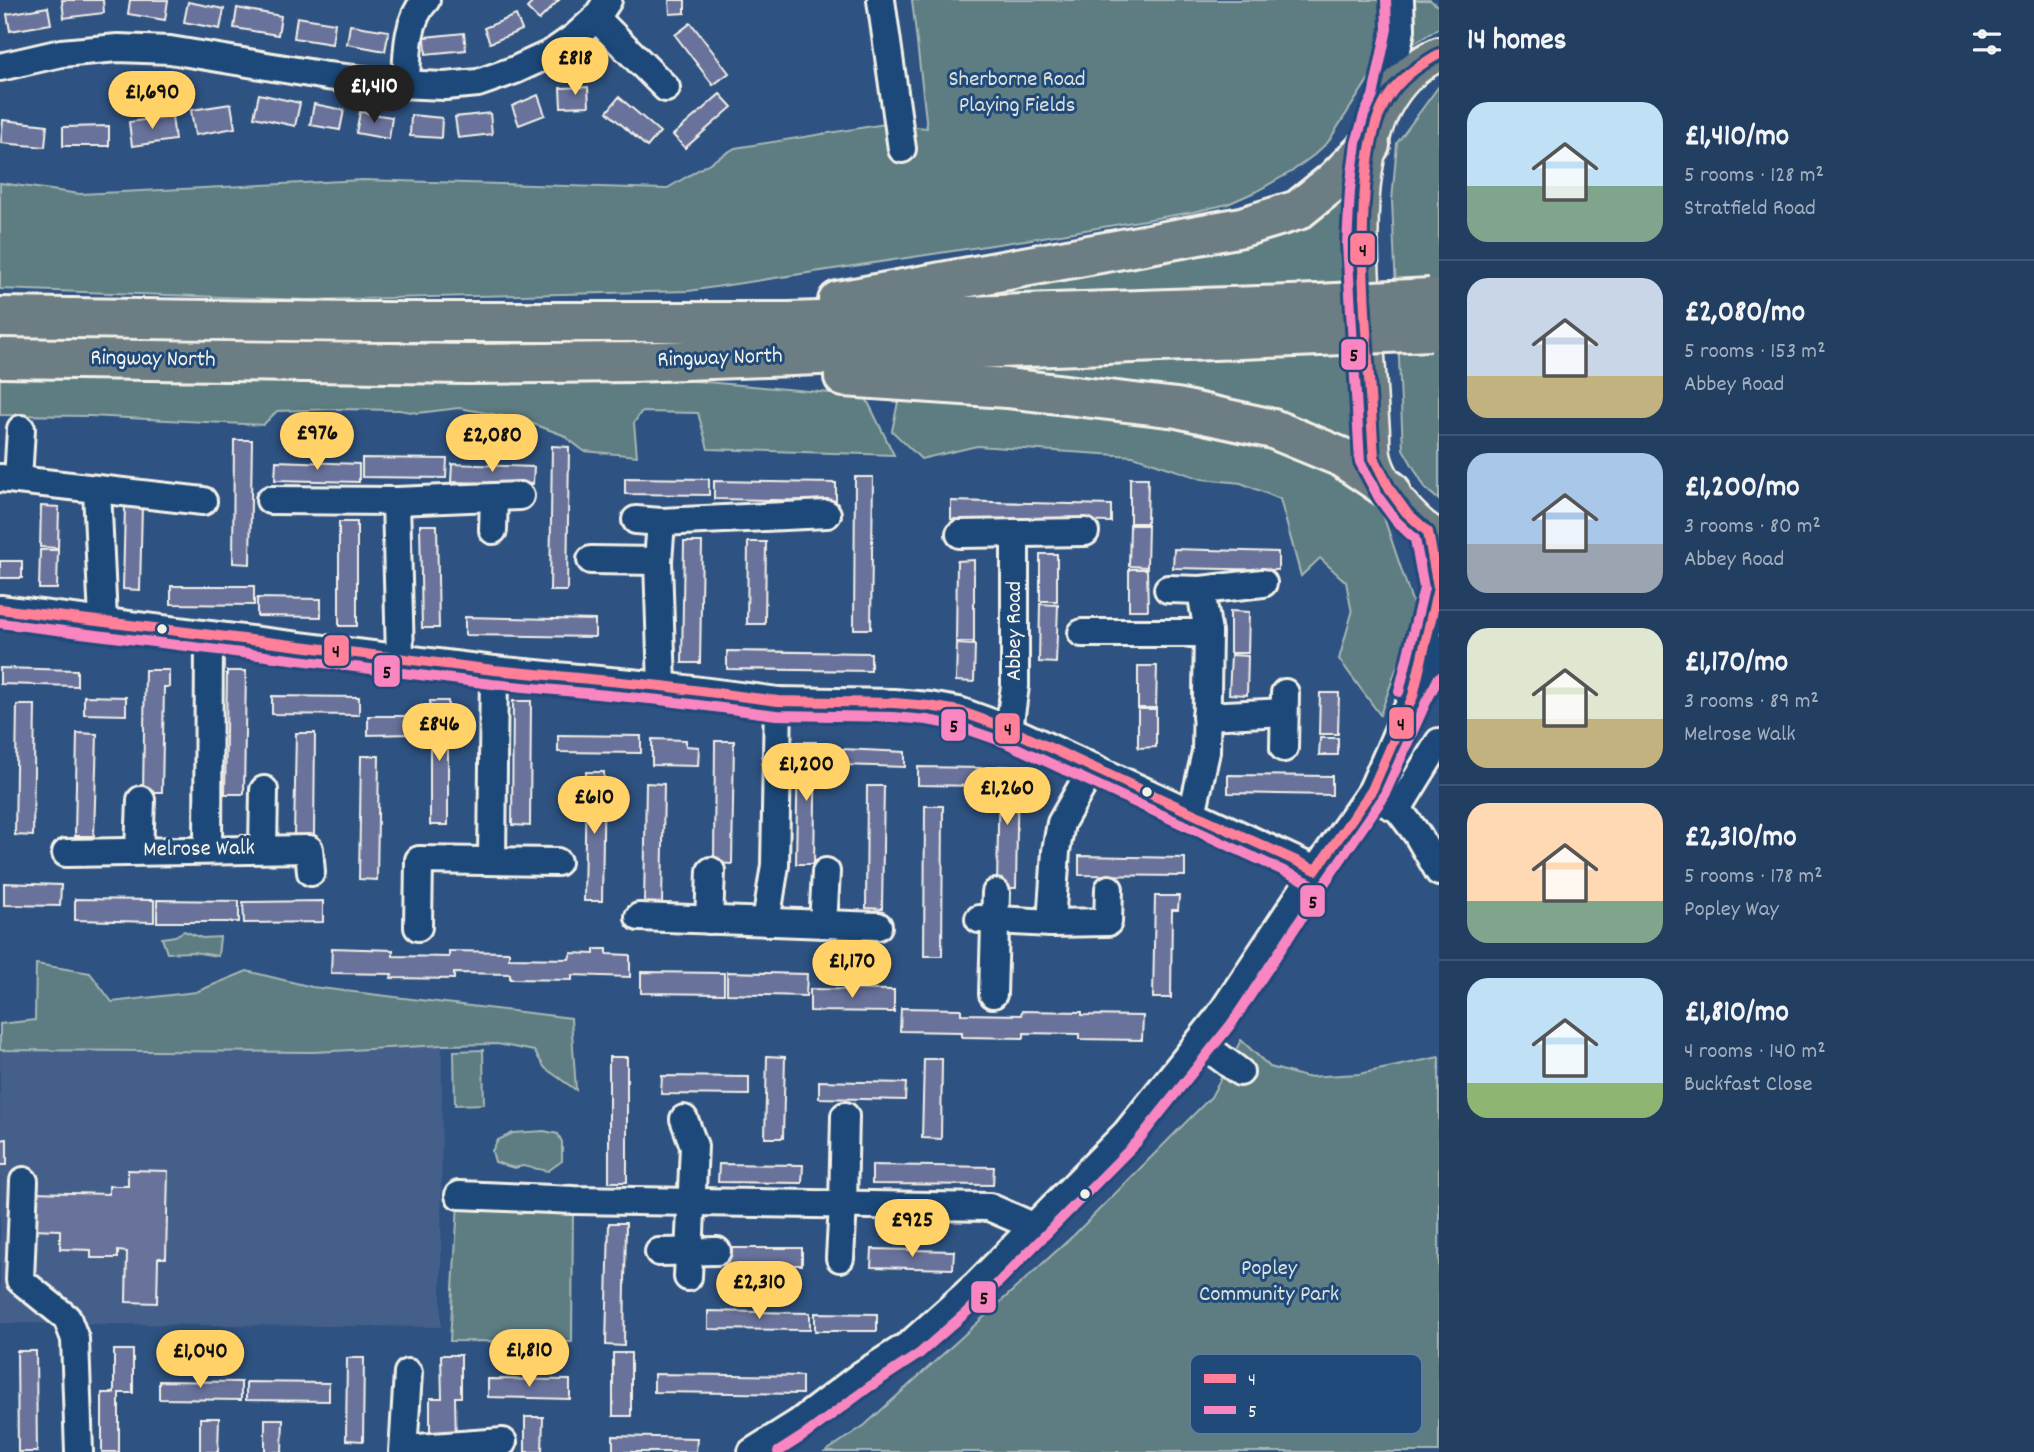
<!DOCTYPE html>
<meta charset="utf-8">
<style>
:root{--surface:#223e61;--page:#2a4567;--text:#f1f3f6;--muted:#a2aebd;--line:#3f5776;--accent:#ffd166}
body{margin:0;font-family:Dekko,sans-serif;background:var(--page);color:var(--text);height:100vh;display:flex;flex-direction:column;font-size:26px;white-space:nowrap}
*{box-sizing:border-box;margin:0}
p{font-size:23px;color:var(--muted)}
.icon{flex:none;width:38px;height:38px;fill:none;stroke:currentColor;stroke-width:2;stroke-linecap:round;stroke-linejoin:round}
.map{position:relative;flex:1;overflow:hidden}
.drawer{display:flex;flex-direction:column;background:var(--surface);width:595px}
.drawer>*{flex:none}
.price{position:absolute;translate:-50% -60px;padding:0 16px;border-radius:24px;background:var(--accent);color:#111;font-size:23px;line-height:46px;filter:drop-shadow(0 2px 4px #0008)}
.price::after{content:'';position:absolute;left:50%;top:42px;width:21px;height:16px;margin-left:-10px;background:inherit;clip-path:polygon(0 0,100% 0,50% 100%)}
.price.current{background:#222;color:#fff}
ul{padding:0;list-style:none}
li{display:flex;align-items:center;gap:21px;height:175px;padding:0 28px}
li+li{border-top:2px solid var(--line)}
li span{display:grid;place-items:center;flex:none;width:196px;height:140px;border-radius:21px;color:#555}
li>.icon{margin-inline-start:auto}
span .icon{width:84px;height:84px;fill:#fffc;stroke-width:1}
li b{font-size:30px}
h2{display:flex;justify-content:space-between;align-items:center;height:84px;padding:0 28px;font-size:30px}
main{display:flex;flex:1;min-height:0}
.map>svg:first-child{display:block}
.built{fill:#445f8b}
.green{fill:#5d7d82;stroke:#a8b7b5;stroke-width:2}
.building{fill:#69729b;stroke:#f4f1e8;stroke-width:2}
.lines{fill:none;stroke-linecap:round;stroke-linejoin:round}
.minor-casing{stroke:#f4f1e8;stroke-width:32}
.major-casing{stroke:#f4f1e8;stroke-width:38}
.highway-casing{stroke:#f4f1e8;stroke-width:44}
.minor{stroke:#1f4a7a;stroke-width:26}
.major{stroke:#6c7e84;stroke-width:33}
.highway{stroke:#6c7e84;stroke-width:38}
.highway-bridge-casing{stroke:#f4f1e8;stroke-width:44;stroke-linecap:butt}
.highway-bridge{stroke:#6c7e84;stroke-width:38}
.bus-1-casing{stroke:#1f4a7a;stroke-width:16}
.bus-2-casing{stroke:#1f4a7a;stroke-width:16}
.bus-1{stroke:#ff8098;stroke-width:10}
.bus-2{stroke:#f986c0;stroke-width:10}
.bus-dot{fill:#f4f1e8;stroke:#1f4a7a;stroke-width:2.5}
.labels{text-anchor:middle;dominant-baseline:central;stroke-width:6;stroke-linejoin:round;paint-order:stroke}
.park-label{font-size:23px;fill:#dde0d9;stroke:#1f4a7a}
.street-label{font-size:23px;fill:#f4f1e8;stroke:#1f4a7a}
.key{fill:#1f4a7a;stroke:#5f7c9b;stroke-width:2}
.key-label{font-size:19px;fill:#f4f1e8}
.line-badge{stroke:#1f4a7a;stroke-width:2.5}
.pale-badge-label{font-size:19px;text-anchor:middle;font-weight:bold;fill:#111}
</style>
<main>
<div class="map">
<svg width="1439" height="1452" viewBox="0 0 1439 1452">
<rect width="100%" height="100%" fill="#2e5281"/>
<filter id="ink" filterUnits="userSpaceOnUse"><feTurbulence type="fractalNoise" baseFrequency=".0143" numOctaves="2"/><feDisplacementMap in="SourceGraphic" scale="14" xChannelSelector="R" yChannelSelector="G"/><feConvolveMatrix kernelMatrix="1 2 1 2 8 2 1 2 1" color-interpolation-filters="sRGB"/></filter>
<g filter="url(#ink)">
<path class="built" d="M442,1045L441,1327L0,1323V1050L314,1052Z"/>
<g class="green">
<path d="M912,0H1393L1387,60L1370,77L1328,142L1314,155L1291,172L1257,191L1228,204L1193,212L1025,240L689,291L307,300L0,289V183L80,194L363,180L666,189L735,148L885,124L927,128Z"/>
<path d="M1414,0H1430L1439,7V28L1413,44L1416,24Z"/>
<path d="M1439,86V500L1426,489L1403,449L1392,201L1397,143Z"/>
<path d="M1354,185L1353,281L856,310Z"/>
<path d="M1357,351L1358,444L1272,408L1163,387L1008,368Z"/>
<path d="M0,370L671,379L865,396L894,455L708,449L698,413L641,412L634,423L637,456L584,451L563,435L520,419L459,408L418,413L399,410L334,409L277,411L263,425L89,416L0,415Z"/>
<path d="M900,392L1223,428L1302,458L1377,497L1416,613L1380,715L1339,659L1352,613L1346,582L1320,558L1301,576L1280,499L1241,483L1202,479L1133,456L977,446L921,459L892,431Z"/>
<path d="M184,931L202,938L220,937L218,956L193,952L167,953L162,938L175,936Z"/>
<path d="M36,964L90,973L112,1002L196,992L247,971L312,987L571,1018L576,1090L545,1068L534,1051L497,1044L442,1045L314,1052L0,1050V1024L35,1020Z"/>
<path d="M1241,1040L1270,1067L1306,1077L1359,1074L1439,1057V1452H825L865,1425L1074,1235L1211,1097Z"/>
<path d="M483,1050L484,1104L455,1105L454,1051Z"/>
<path d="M544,1131L558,1134L562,1142V1161L548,1171L523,1166L514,1168L495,1162L492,1151L498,1140L513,1133Z"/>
<path d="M458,1203L573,1205L572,1342L450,1341Z"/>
</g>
<g class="building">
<path d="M62,0H103L104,13L64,18Z"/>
<path d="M130,0H168L165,20L128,14Z"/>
<path d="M535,0H559L539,20L527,8Z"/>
<path d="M669,0H685V13L670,14Z"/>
<path d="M188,2L224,9L220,29L184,22Z"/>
<path d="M48,7L51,24L10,31L7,14Z"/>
<path d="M237,8L281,16L278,35L234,28Z"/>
<path d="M516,15L522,30L490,43L484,28Z"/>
<path d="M297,17L335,23L332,44L294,38Z"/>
<path d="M691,23L729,73L713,85L675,35Z"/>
<path d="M350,25L389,31L385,51L347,44Z"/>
<path d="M464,33L466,50L426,54L425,37Z"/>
<path d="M588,87L589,106L561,107L560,88Z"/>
<path d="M259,94L300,103L295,126L254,117Z"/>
<path d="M720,94L732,107L685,148L673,135Z"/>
<path d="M538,95L545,115L519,125L512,106Z"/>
<path d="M619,97L660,132L647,147L607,112Z"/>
<path d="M231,104L235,128L195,135L191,110Z"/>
<path d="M314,104L344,110L340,130L310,125Z"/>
<path d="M360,112L392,117L389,139L356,133Z"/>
<path d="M490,113L492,134L458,138L455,117Z"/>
<path d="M411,115L442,118L441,138L410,136Z"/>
<path d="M172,116L175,140L132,146L129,122Z"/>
<path d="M3,120L47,125L45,147L1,143Z"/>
<path d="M109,126V146H63V127Z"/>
<path d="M234,440H252L250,564L233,563Z"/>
<path d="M552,446L569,447L567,591H550Z"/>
<path d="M362,458L447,459L446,478L362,477Z"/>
<path d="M276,461L359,464V482L275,480Z"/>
<path d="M452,464L534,467L533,484L451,482Z"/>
<path d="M855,477H873L871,629H854Z"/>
<path d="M625,478L709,479V495L625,494Z"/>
<path d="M1130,478H1148L1147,523H1130Z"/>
<path d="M714,481L836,483V501L714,499Z"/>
<path d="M951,501L1111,505V522L951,519Z"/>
<path d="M125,505H142L140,590L123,589Z"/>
<path d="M41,506L59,507L58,548L40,547Z"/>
<rect x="339" y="522" width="18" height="104"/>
<path d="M420,525H437L439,628H422Z"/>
<path d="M1130,525H1148L1147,567L1129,566Z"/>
<path d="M684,542H702L700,663H682Z"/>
<path d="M748,542H766L765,624H747Z"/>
<path d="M1174,549L1278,552V570L1173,568Z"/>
<path d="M40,550H58L57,589H39Z"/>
<rect x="1040" y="554" width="17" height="47"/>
<path d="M974,560V642H956L957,561Z"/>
<rect x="0" y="561" width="22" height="17"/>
<path d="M1129,569H1147L1148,610H1129Z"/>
<path d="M171,586H254V605L171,604Z"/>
<path d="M257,598L321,599V617L257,616Z"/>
<path d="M1040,604L1058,605L1056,663L1039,662Z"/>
<path d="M1230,611L1249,612L1248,653H1230Z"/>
<path d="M465,617L595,620V637L465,635Z"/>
<path d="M957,644L975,645L974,682L956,681Z"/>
<path d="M727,651L871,653V671L727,669Z"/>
<path d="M1231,655L1248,656L1247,695L1229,694Z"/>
<path d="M1138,666H1157L1156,708H1138Z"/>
<path d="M0,668L77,670V686L0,684Z"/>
<path d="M145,670H169V687H164L162,792H143Z"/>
<path d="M227,671H246L244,794H225Z"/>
<path d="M1320,693H1339L1338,734H1319Z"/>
<path d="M84,696L126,697V715L84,714Z"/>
<path d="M272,696L359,697V715L272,714Z"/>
<rect x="430" y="701" width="18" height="124"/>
<path d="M513,701H531L530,826L512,825Z"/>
<path d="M17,705H35L33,836L15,835Z"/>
<path d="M1138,709H1156V747L1138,748Z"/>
<path d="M368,716H412V734L368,735Z"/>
<path d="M77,733L97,734L94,836H75Z"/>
<path d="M296,733H315L314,836H294Z"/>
<path d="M558,735L641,736V753L558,752Z"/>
<path d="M1320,738H1338V755H1319Z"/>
<path d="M652,739L686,740V746L699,747L698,766L652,765Z"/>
<path d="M715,741H734L732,864L714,863Z"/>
<path d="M798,742H816L814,864H796Z"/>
<path d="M843,749L905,752V767L842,765Z"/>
<path d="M361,756H379L377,880L359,879Z"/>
<path d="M999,766L1018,767L1016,888H997Z"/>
<path d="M918,767L981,768V786L918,785Z"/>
<path d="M586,772H604L602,901H584Z"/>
<path d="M1228,775L1332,776V795L1228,793Z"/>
<path d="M646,783L664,784L662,906H644Z"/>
<path d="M867,786H884L882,909L866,908Z"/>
<path d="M925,806H943L942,956H924Z"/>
<path d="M1079,856L1185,858V876L1079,875Z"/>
<path d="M4,883L61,885L60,906L4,905Z"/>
<path d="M1155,896H1179L1178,910H1172L1171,998H1153Z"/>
<path d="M75,899L154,900V922L75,920Z"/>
<path d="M157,900L239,901V922H157Z"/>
<path d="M323,901V922L244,923L243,902Z"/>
<path d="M332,948L393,950V956L449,957V951L509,952V958L569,959L571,953L594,954V949H607V954L630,955V977L572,975V980L510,979V974L454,973V979L391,978L392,974L331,973Z"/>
<path d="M641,972L724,973V994L641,993Z"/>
<path d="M727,972L807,974L806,996L727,994Z"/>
<path d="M810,989L894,990V1012L810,1011Z"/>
<path d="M901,1008L961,1009V1014L1021,1015L1022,1011L1082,1012V1015L1143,1016L1142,1040L1079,1039V1034L1024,1033V1038L962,1037V1032L900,1031Z"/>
<path d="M767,1056L785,1057L783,1138H765Z"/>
<rect x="609" y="1057" width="18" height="125"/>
<path d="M924,1059H942L941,1139L922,1138Z"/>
<path d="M662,1076L749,1077V1095L661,1094Z"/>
<path d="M819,1081L906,1083L905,1100L819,1098Z"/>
<path d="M7,1139V1165H0V1140Z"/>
<path d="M719,1164L803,1165L802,1183L718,1182Z"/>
<path d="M872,1165L994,1167L993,1185L872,1184Z"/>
<path d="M128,1170L168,1171L166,1258H158L157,1303L126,1302L127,1252L118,1251V1258H91V1250L60,1249V1230L31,1229L32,1192L109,1194V1186H128Z"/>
<path d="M609,1223H626L624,1346L606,1345Z"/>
<rect x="721" y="1248" width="81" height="17"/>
<path d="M872,1249L954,1251L953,1269L871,1267Z"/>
<path d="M708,1311L810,1313V1330L708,1329Z"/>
<path d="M815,1313L877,1314V1331H815Z"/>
<path d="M114,1350H133V1393H119V1452H102V1393H114Z"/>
<path d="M17,1351H36L37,1452H18Z"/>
<rect x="613" y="1353" width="18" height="63"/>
<path d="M441,1355H461V1397H455L456,1440H430V1398H442Z"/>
<path d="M347,1358H364L363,1441L346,1440Z"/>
<path d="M654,1374L802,1376V1394L654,1392Z"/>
<path d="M488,1379L570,1380V1399L488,1397Z"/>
<path d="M159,1381L241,1382V1400L159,1399Z"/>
<path d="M246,1382L329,1383V1401L246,1400Z"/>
<path d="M525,1417H543L542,1452H525Z"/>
<path d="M200,1418H219L218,1452H200Z"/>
<path d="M265,1419H283L282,1452H265Z"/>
<path d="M613,1436L697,1438L696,1452H613Z"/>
</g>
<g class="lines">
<g class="minor-casing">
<g id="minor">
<path d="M881,0L902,149"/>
<path d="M596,18L666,88"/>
<path d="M0,67L61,53L118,48L170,50L327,76L398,84L445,86L478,83L515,70L552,53L575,37L596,18L608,0"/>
<path d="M406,84C407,57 406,20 426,0"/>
<path d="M1387,99L1401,30L1400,0"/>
<path d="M0,478L203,501"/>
<path d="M18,480L21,429"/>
<path d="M97,490L103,620"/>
<path d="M270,500L396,501L520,496"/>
<path d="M396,501L400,657"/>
<path d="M636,520L661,522L827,514"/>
<path d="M661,522L658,561L662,686"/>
<path d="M493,530L494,497"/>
<path d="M960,534L1085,532"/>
<path d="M591,560L658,561"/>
<path d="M1168,589L1201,590L1263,583"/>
<path d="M0,609L494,670L662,686L778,701L894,703L929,706L959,711L1009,729L1316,870"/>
<path d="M1082,633H1208"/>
<path d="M1420,667L1438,588L1428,532"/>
<path d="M1206,716L1284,712"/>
<path d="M1009,729L1015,686V533"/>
<path d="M1284,748L1285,693"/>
<path d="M1372,790C1379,801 1386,804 1398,809L1439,742"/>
<path d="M1398,809L1417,834L1439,872"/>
<path d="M1192,814L1206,752L1208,633L1201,590"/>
<path d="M263,849L264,790"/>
<path d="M208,850L209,635"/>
<path d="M139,851L141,800"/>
<path d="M66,853L309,849L311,872"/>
<path d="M492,861L494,670"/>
<path d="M639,917L878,926"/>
<path d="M979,919L1051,923L1108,922L1109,889"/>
<path d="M709,920L711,871"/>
<path d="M766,922L775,865L778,701"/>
<path d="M1051,923L1056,851L1061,823L1093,767"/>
<path d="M823,924L826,872"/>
<path d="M418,927L419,860L557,862"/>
<path d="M993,994L996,893"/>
<path d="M1200,1042L1240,1072"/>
<path d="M684,1119L694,1146L688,1277"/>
<path d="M24,1181L20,1280L67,1318L75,1339L79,1452"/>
<path d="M459,1195L574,1200L989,1207L1035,1227"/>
<path d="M659,1252L717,1251"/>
<path d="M840,1258L843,1204L845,1116"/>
<path d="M404,1449L503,1442"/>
<path d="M403,1452L408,1373"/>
<path d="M752,1452L798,1423L861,1375L910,1344L976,1285L1126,1133L1220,1015L1316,870L1372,790L1413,696L1439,648"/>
</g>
</g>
<g class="major-casing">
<path id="major" d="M1439,54C1338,99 1362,261 1367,350C1369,375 1370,400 1372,425C1373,435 1372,447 1374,457C1380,484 1414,526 1439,537"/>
</g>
<g class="highway-casing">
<g id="highway">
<path d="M838,301L1242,227L1298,210L1334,181L1370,145"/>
<path d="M0,317L356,322H789L1318,304"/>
<path d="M0,358L469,364L632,362L1320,336"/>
<path d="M844,377L1007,388L1177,408L1273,429L1341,457L1390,490"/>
</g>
</g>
<use href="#minor" class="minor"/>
<use href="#major" class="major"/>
<use href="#highway" class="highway"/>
<g class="highway-bridge-casing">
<g id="highway-bridge">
<path d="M1318,304L1430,298"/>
<path d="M1320,336L1430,331"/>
</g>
</g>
<use href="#highway-bridge" class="highway-bridge"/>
<g class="bus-1-casing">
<g id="bus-1">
<path d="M0,609L494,670L662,686L778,701L894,703L929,706L959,711L1009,729L1316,870"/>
<path d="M1316,870L1372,790L1413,696L1438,588L1428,532L1406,512L1390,490L1374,458C1371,415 1369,373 1366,330C1363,275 1360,225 1367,170C1370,146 1374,120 1387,99C1400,78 1418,66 1439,54"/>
</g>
</g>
<g class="bus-2-casing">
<g id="bus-2">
<path d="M1386,0L1387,29L1381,58L1373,96L1364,115L1356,143L1350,190L1347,244L1360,462L1379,498L1396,521L1415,539L1424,588L1399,692"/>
<path d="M0,623L492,684L660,700L776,715L893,717L927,720L955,725L1004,742L1310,883"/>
<path d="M778,1452L806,1434L869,1387L919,1354L986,1295L1137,1142L1232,1023L1328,878L1383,798L1426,702L1439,677"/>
</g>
</g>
<use href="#bus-1" class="bus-1"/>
<use href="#bus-2" class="bus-2"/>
</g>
</g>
<g class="bus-dot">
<circle cx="162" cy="629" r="6"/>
<circle cx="1147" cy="792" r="6"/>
<circle cx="1085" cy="1194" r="6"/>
</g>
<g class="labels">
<g class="park-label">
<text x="1017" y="80">Sherborne Road<tspan x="1017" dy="26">Playing Fields</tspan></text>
<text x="1269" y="1269">Popley<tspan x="1269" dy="26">Community Park</tspan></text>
</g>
<g class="street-label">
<text transform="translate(720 359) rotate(-2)">Ringway North</text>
<text transform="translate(153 360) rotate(1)">Ringway North</text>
<text transform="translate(1015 631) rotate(-90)">Abbey Road</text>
<text transform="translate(199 850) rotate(-1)">Melrose Walk</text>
</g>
</g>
<rect x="1190" y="1354" width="232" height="80" rx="10" class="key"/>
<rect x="1204" y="1374" width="32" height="9" fill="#ff8098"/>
<rect x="1204" y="1406" width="32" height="8" fill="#f986c0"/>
<g class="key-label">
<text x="1248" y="1385">4</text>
<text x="1248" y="1417">5</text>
</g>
<g class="line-badge">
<rect x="1349" y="232" width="27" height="34" rx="7" fill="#ff8098"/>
<rect x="1340" y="338" width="27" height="33" rx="7" fill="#f986c0"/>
<rect x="323" y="634" width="27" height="33" rx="7" fill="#ff8098"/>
<rect x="373" y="654" width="28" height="34" rx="7" fill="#f986c0"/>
<rect x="1388" y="706" width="27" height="34" rx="7" fill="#ff8098"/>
<rect x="940" y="708" width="27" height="34" rx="7" fill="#f986c0"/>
<rect x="994" y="712" width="27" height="33" rx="7" fill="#ff8098"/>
<rect x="1299" y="884" width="27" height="34" rx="7" fill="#f986c0"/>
<rect x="970" y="1280" width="27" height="34" rx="7" fill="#f986c0"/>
</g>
<g class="pale-badge-label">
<text x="1363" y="256">4</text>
<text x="1354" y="361">5</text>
<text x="336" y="657">4</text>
<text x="387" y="678">5</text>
<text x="1401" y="730">4</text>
<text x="954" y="732">5</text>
<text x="1008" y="735">4</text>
<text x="1313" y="908">5</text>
<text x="984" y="1304">5</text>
</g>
</svg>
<b class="price" style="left:575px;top:97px">£818</b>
<b class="price current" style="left:374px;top:125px">£1,410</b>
<b class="price" style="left:152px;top:131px">£1,690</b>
<b class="price" style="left:317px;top:472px">£976</b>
<b class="price" style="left:492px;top:474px">£2,080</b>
<b class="price" style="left:439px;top:763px">£846</b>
<b class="price" style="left:806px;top:803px">£1,200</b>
<b class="price" style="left:1007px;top:827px">£1,260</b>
<b class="price" style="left:594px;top:836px">£610</b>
<b class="price" style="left:852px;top:1000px">£1,170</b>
<b class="price" style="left:912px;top:1259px">£925</b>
<b class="price" style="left:759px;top:1321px">£2,310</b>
<b class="price" style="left:529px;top:1389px">£1,810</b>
<b class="price" style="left:200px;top:1390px">£1,040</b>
</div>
<section class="drawer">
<h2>14 homes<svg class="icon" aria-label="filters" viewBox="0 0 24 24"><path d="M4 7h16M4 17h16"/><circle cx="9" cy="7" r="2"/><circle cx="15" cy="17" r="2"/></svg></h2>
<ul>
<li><span style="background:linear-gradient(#bfe0f5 60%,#7fa58c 0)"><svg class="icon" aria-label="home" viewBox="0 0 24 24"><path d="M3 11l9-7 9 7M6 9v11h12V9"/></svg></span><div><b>£1,410/mo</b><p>5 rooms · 128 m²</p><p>Stratfield Road</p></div></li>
<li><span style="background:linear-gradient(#c9d6e8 70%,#c2b280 0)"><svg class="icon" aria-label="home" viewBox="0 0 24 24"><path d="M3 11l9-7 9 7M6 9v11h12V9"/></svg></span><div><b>£2,080/mo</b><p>5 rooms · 153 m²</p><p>Abbey Road</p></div></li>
<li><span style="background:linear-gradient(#a9c7e8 65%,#9aa5b1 0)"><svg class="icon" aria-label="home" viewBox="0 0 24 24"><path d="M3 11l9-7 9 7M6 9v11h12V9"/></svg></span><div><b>£1,200/mo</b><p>3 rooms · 80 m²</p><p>Abbey Road</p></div></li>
<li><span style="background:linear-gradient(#dfe7d0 65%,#c2b280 0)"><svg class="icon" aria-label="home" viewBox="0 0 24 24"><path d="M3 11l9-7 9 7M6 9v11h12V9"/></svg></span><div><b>£1,170/mo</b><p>3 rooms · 89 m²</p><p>Melrose Walk</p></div></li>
<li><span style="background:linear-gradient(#ffd9b3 70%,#7fa58c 0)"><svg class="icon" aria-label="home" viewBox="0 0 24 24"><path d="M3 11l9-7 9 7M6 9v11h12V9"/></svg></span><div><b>£2,310/mo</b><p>5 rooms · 178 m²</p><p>Popley Way</p></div></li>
<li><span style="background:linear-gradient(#bfe0f5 75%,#8fb573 0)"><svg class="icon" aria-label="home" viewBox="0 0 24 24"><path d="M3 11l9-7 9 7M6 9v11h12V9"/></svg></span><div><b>£1,810/mo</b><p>4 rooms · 140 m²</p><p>Buckfast Close</p></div></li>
</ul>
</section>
</main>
